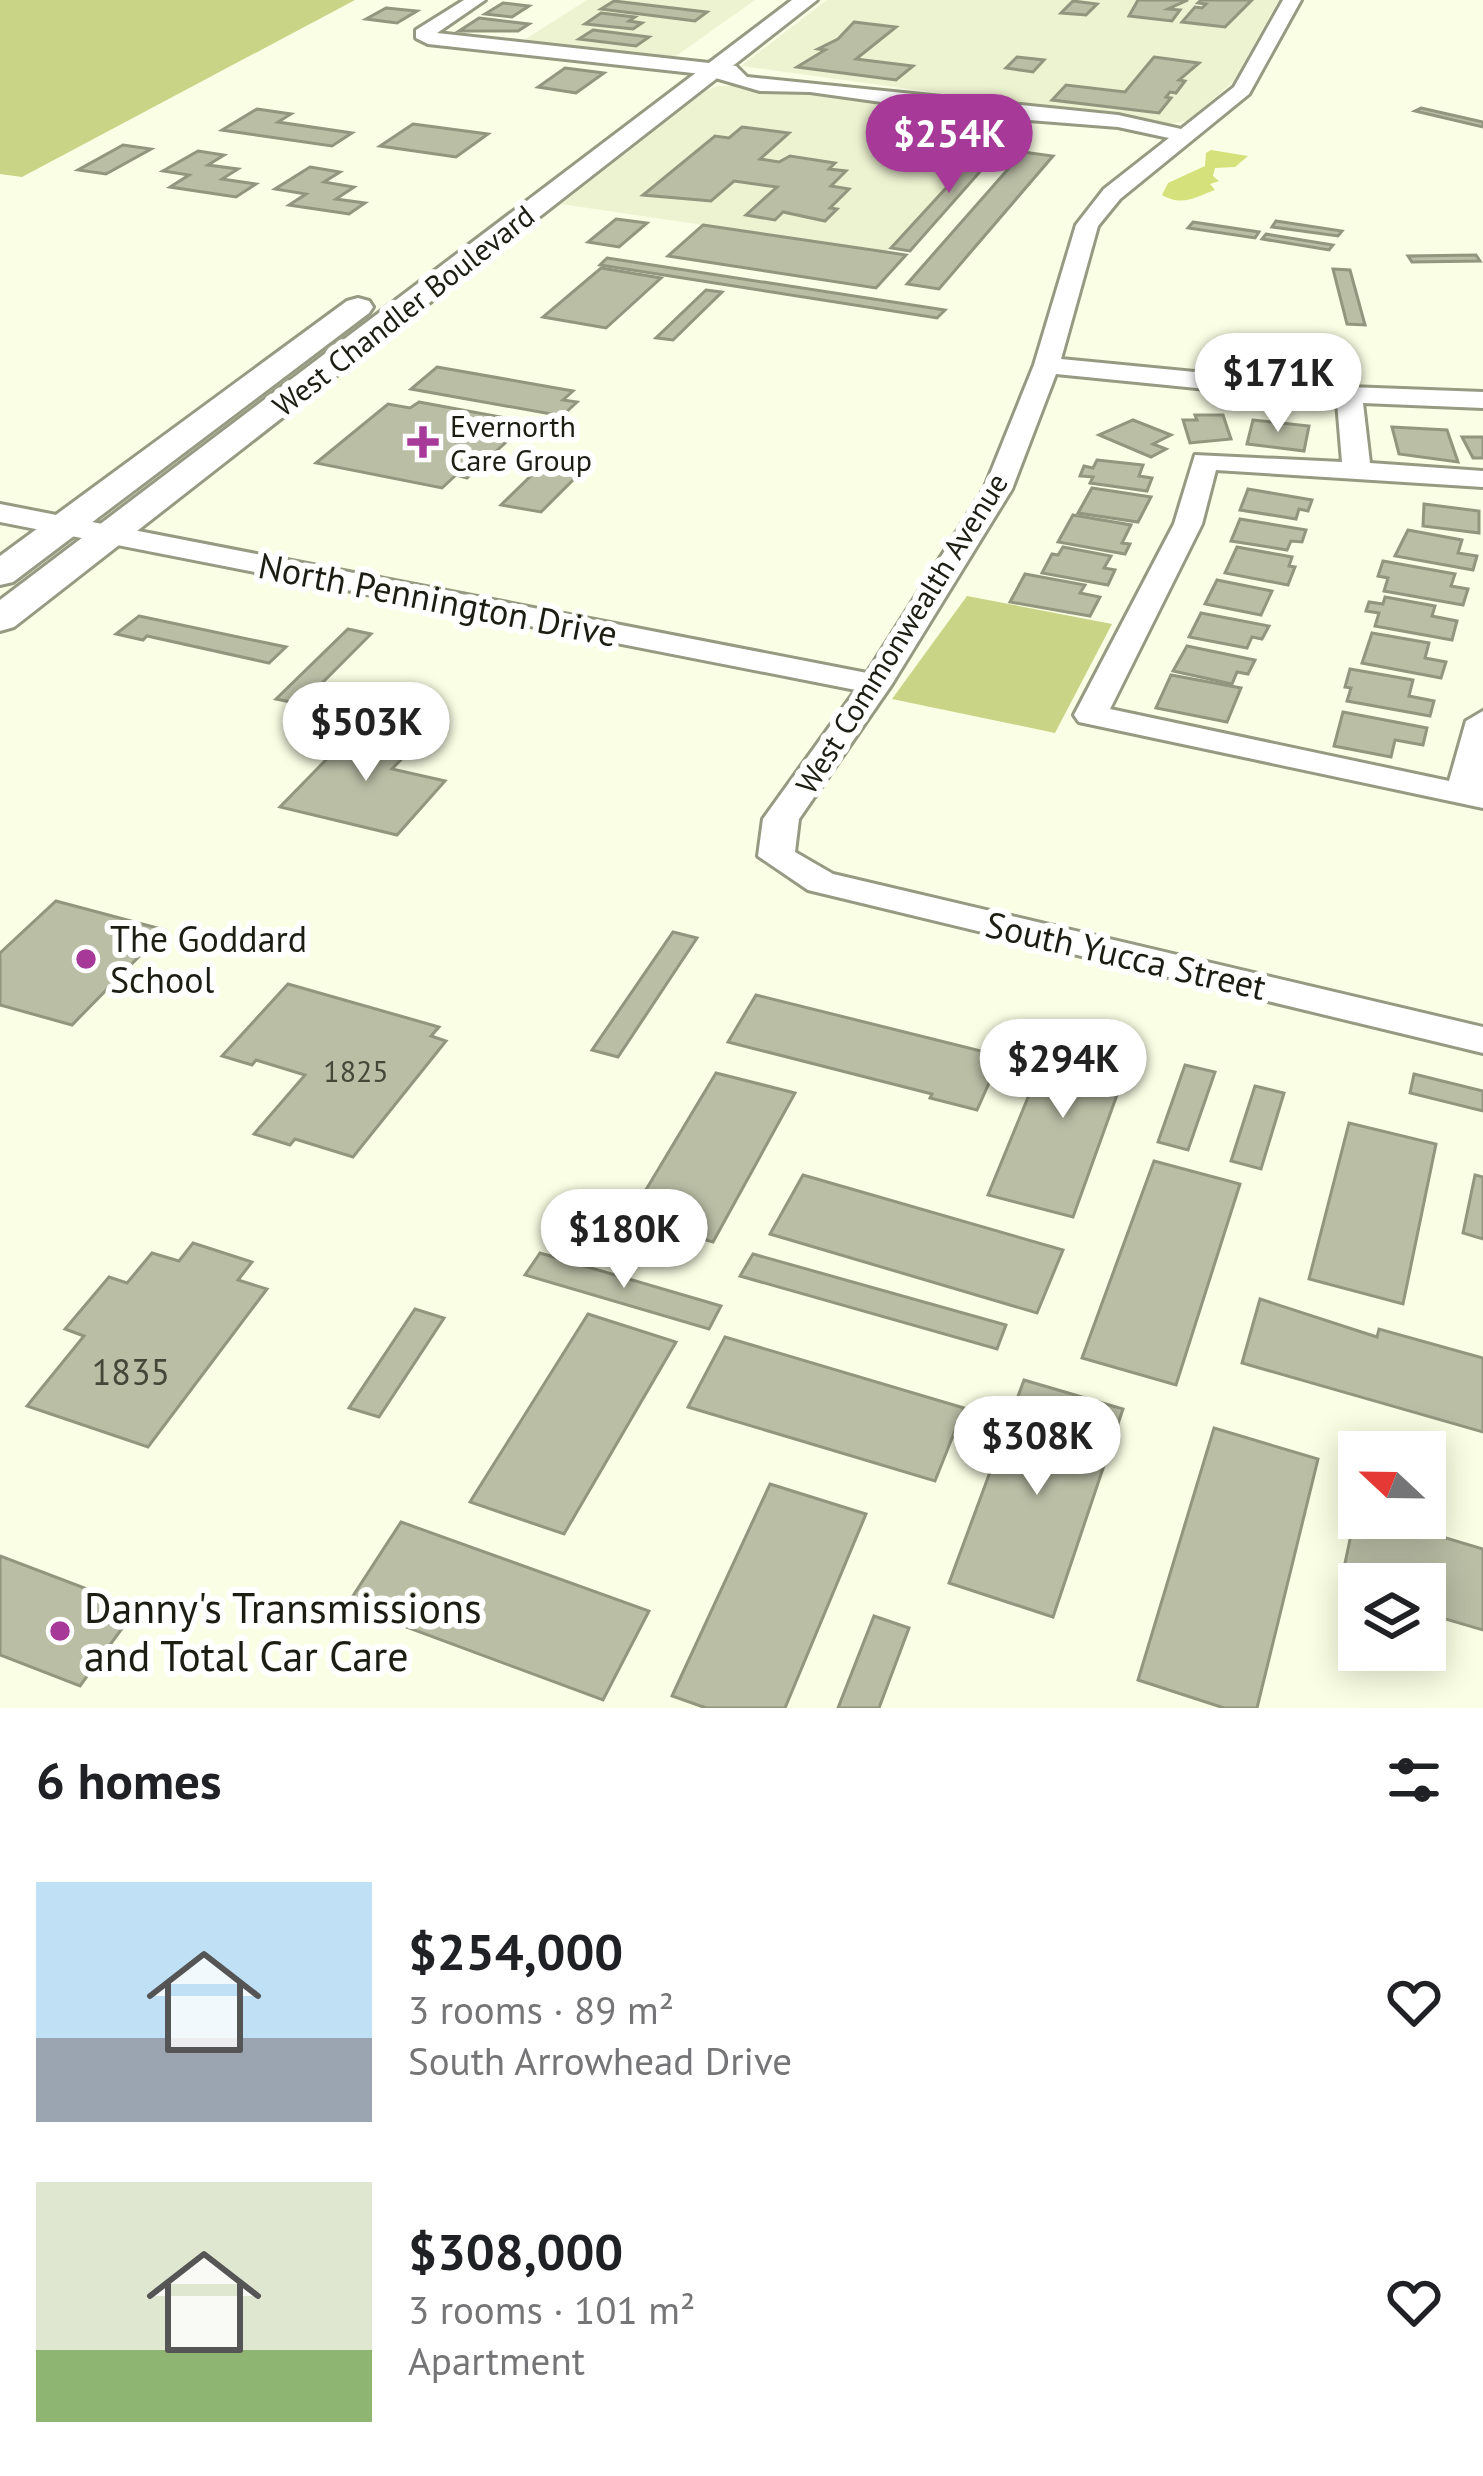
<!DOCTYPE html>
<meta charset="utf-8">
<style>
:root{--surface:#fff;--page:#f2f2f2;--text:#202124;--muted:#757577;--accent:#a73a99}
body{margin:0;font-family:"PT Sans",sans-serif;background:var(--page);color:var(--text);height:100vh;display:flex;flex-direction:column;font-size:45px;white-space:nowrap}
*{box-sizing:border-box;margin:0}
p{font-size:39px;color:var(--muted)}
.icon{flex:none;width:66px;height:66px;fill:none;stroke:currentColor;stroke-width:2;stroke-linecap:round;stroke-linejoin:round}
.map{position:relative;height:1708px;overflow:hidden}
.panel{display:flex;flex-direction:column;background:var(--surface);flex:1}
.panel>*{flex:none}
.needle{width:78px;rotate:292deg}
.buttons{position:absolute;left:1338px;top:1431px;display:grid;gap:24px}
.buttons a{display:grid;place-items:center;width:108px;height:108px;border-radius:0px;background:var(--surface);box-shadow:0 6px 30px #0003;font-size:60px}
.price{position:absolute;translate:-50% -102px;padding:0 27px;border-radius:42px;background:#fff;color:#222;font-size:39px;line-height:78px;filter:drop-shadow(0 3px 6px #0008)}
.price::after{content:'';position:absolute;left:50%;top:72px;width:36px;height:27px;margin-left:-18px;background:inherit;clip-path:polygon(0 0,100% 0,50% 100%)}
.price.on{background:var(--accent);color:#fff}
ul{padding:0;list-style:none}
li{display:flex;align-items:center;gap:36px;height:300px;padding:0 36px}
li span{display:grid;place-items:center;flex:none;width:336px;height:240px;border-radius:0px;color:#555}
li>.icon{margin-inline-start:auto}
span .icon{width:144px;height:144px;fill:#fffc;stroke-width:1}
li b{font-size:51px}
h2{display:flex;justify-content:space-between;align-items:center;height:144px;padding:0 36px;font-size:51px}
.map>svg:first-child{display:block}
.built{fill:#edf2d0}
.green{fill:#cad486}
.water{fill:#d5e17a}
.building{fill:#babea5;stroke:#92967e;stroke-width:3}
.lines{fill:none;stroke-linecap:round;stroke-linejoin:round}
.minor-casing{stroke:#979a82;stroke-width:6}
.major-casing{stroke:#979a82;stroke-width:6}
.minor{fill:#fff;fill-rule:evenodd}
.major{fill:#fff;fill-rule:evenodd}
.poi-dot{fill:#a73a99;stroke:#fff;stroke-width:4.5}
.labels{text-anchor:middle;dominant-baseline:central;stroke-width:12;stroke-linejoin:round;paint-order:stroke}
.far-street-label{font-size:30px;fill:#1c1e14;stroke:#fff}
.far-poi-label{font-size:30px;fill:#1c1e14;stroke:#fff;text-anchor:start}
.number-label{font-size:30px;fill:#444638}
.street-label{font-size:36px;fill:#1c1e14;stroke:#fff}
.poi-label{font-size:36px;fill:#1c1e14;stroke:#fff;text-anchor:start}
.near-number-label{font-size:36px;fill:#444638}
.near-poi-label{font-size:42px;fill:#1c1e14;stroke:#fff;text-anchor:start}
</style>
<div class="map">
<svg width="1483" height="1708" viewBox="0 0 1483 1708">
<rect width="100%" height="100%" fill="#fafee4"/>
<g class="built">
<path d="M587,0H755L673,58L518,44Z"/>
<path d="M827,0H1279L1233,82L1187,121L1167,124L741,66Z"/>
<path d="M718,86H739L1012,117L886,252L561,204L707,90Z"/>
</g>
<g class="green">
<path d="M0,0H355L22,177L0,174Z"/>
<path d="M967,596L1112,624L1055,733L892,699Z"/>
</g>
<path class="water" d="M1211,150L1248,156L1235,167L1215,168L1213,176L1219,181L1210,184L1215,190C1195,197 1183,207 1162,195L1168,183L1205,166L1206,153Z"/>
<g class="building">
<path d="M1138,0H1188L1168,9L1180,10L1172,21L1129,16Z"/>
<path d="M1201,0H1252L1225,27L1182,22L1195,7L1202,8L1206,4L1198,3Z"/>
<path d="M614,1L707,12L695,21L601,9Z"/>
<path d="M1073,1L1097,4L1086,15L1061,13Z"/>
<path d="M503,3L529,6L512,17L485,14Z"/>
<path d="M386,8L417,11L397,23L366,19Z"/>
<path d="M601,13L635,17L629,21L642,23L633,29L585,24Z"/>
<path d="M479,18L529,24L518,31H459Z"/>
<path d="M854,22L896,27L856,59L913,66L896,80L797,67L825,50L818,49L838,39Z"/>
<path d="M593,30L649,37L636,46L579,39Z"/>
<path d="M1017,57L1044,60L1033,72L1006,68Z"/>
<path d="M1154,57L1199,63L1179,80L1185,81L1176,93L1170,92L1166,97L1171,98L1159,113L1052,100L1066,85L1125,92Z"/>
<path d="M565,68L604,73L576,93L538,87Z"/>
<path d="M1421,108L1483,122V127L1415,111Z"/>
<path d="M257,109L291,114L278,122L352,133L332,146L222,130Z"/>
<path d="M413,124L488,134L456,157L380,146Z"/>
<path d="M742,127L789,133L760,159L779,162L790,156L835,163L829,169L846,171L831,186L849,189L830,208L837,209L825,221L783,212L775,220L746,215L777,187L734,181L711,201L643,195L715,136L729,138Z"/>
<path d="M992,138L1008,140L910,251L891,248Z"/>
<path d="M123,145L151,149L106,174L78,170Z"/>
<path d="M198,151L224,155L208,165L238,169L222,179L256,184L236,197L170,187L189,175L163,171Z"/>
<path d="M1023,152L1053,156L939,289L907,284Z"/>
<path d="M310,167L340,172L324,182L354,187L336,199L365,203L349,214L289,205L306,194L275,189Z"/>
<path d="M616,219L647,223L619,247L588,242Z"/>
<path d="M1276,221L1342,231L1338,236L1272,227Z"/>
<path d="M1193,222L1259,232L1255,238L1188,228Z"/>
<path d="M703,225L886,252L906,255L876,288L668,256Z"/>
<path d="M1266,234L1333,245L1329,250L1262,239Z"/>
<path d="M1476,255L1480,261L1412,262L1408,256Z"/>
<path d="M607,258L945,310L937,318L600,265Z"/>
<path d="M601,268L661,278L606,328L543,317Z"/>
<path d="M1333,269L1350,270L1365,325L1347,324Z"/>
<path d="M706,290L722,292L673,340L656,338Z"/>
<path d="M437,367L573,391L563,400L577,402L562,416L411,389Z"/>
<path d="M419,402L528,422L467,478L456,475L442,488L316,463L388,404L410,408Z"/>
<path d="M1195,415H1223L1231,439L1190,443L1183,420H1197Z"/>
<path d="M1133,420L1171,435L1153,444L1166,449L1151,457L1099,435Z"/>
<path d="M1253,420L1309,426L1304,451L1247,444Z"/>
<path d="M1392,427L1447,430L1458,462L1399,454Z"/>
<path d="M1462,437H1483V458H1473Z"/>
<path d="M547,460L586,467L541,512L501,505Z"/>
<path d="M1097,460L1143,465L1139,476L1152,478L1147,491L1090,483L1093,477L1080,476L1084,466L1093,468Z"/>
<path d="M1092,488L1151,497L1138,522L1078,513Z"/>
<path d="M1248,489L1312,500L1308,511L1299,509L1296,519L1240,510Z"/>
<path d="M1424,504L1479,511V533L1423,526Z"/>
<path d="M1073,515L1131,525L1122,543L1130,544L1125,554L1058,542Z"/>
<path d="M1240,519L1306,530L1302,542L1291,541L1287,550L1231,541Z"/>
<path d="M1408,530L1462,540L1458,553L1477,556L1473,570L1395,556Z"/>
<path d="M1063,547L1111,556L1104,568L1115,570L1108,585L1042,573L1052,554L1058,555Z"/>
<path d="M1237,547L1292,557L1289,566L1295,567L1288,585L1225,573Z"/>
<path d="M1383,561L1455,574L1451,586L1468,589L1463,605L1384,591L1388,578L1378,576Z"/>
<path d="M1025,574L1085,585L1080,593L1100,597L1090,616L1010,602Z"/>
<path d="M1217,580L1272,591L1261,615L1205,604Z"/>
<path d="M1385,597L1435,606L1432,616L1457,621L1452,640L1375,626L1379,613L1366,611L1369,602L1383,604Z"/>
<path d="M1201,613L1269,626L1262,639L1252,637L1247,648L1189,637Z"/>
<path d="M139,616L286,647L269,663L147,636L143,640L116,634Z"/>
<path d="M348,629L371,634L301,704L276,699Z"/>
<path d="M1372,633L1429,643L1425,658L1446,662L1441,678L1362,663Z"/>
<path d="M1187,646L1255,660L1248,674L1237,672L1232,684L1173,671Z"/>
<path d="M1350,669L1413,680L1409,696L1434,701L1430,716L1347,701L1351,688L1345,687Z"/>
<path d="M1171,675L1241,688L1227,722L1156,708Z"/>
<path d="M1343,712L1427,728L1423,745L1395,740L1391,757L1334,746Z"/>
<path d="M359,726L420,740L392,769L445,781L397,835L280,807Z"/>
<path d="M56,901L165,930L72,1025L0,1005V953Z"/>
<path d="M673,932L697,938L618,1057L592,1050Z"/>
<path d="M288,984L439,1027L431,1036L446,1041L353,1157L295,1139L290,1145L254,1134L305,1075L256,1060L252,1065L222,1056Z"/>
<path d="M756,995L1001,1056L977,1110L930,1098L932,1094L728,1042Z"/>
<path d="M1058,1024L1136,1042L1073,1217L988,1195Z"/>
<path d="M1185,1065L1215,1072L1188,1150L1158,1142Z"/>
<path d="M716,1073L795,1093L713,1242L629,1218Z"/>
<path d="M1414,1074L1483,1091V1111L1410,1093Z"/>
<path d="M1255,1086L1284,1093L1261,1169L1231,1161Z"/>
<path d="M1349,1123L1436,1144L1403,1304L1309,1279Z"/>
<path d="M1154,1161L1240,1184L1176,1385L1082,1358Z"/>
<path d="M803,1175L1063,1250L1037,1313L770,1234Z"/>
<path d="M1475,1175L1483,1177V1239L1463,1233Z"/>
<path d="M193,1243L252,1262L238,1280L267,1289L148,1447L27,1406L84,1336L65,1329L109,1277L127,1283L152,1253L179,1261Z"/>
<path d="M540,1253L721,1306L709,1329L525,1275Z"/>
<path d="M753,1254L1006,1325L997,1349L740,1276Z"/>
<path d="M1260,1299L1377,1337L1379,1329L1483,1358V1432L1242,1363Z"/>
<path d="M415,1309L444,1318L379,1417L349,1408Z"/>
<path d="M588,1314L676,1342L564,1534L470,1502Z"/>
<path d="M725,1337L964,1408L935,1481L688,1407Z"/>
<path d="M1024,1380L1123,1409L1053,1617L949,1583Z"/>
<path d="M1214,1428L1318,1459L1257,1708H1224L1138,1680Z"/>
<path d="M770,1484L866,1514L785,1708H706L672,1696Z"/>
<path d="M1356,1511L1359,1518H1379L1483,1549V1630L1425,1613V1584H1359V1593L1340,1587Z"/>
<path d="M401,1522L649,1611L603,1700L347,1605Z"/>
<path d="M0,1556L137,1608L80,1686L0,1655Z"/>
<path d="M874,1616L909,1628L879,1708H838Z"/>
</g>
<g class="lines">
<g class="minor-casing">
<path id="minor" d="M464,0H485L437,33L736,66L747,77L1118,115L1181,129L1234,87L1283,0H1301L1249,94L1120,199L1098,226L1061,359L1349,387L1483,392V408L1363,403L1370,463L1483,471V487L1216,470L1202,524L1110,709L1449,781L1466,721L1483,711V808L1079,722L1074,715L1174,524L1195,455L1342,462L1337,402L1056,374L1012,489L892,684L799,819L795,852L833,874L1483,1027V1053L808,890L758,856L763,819L856,690L0,522V504L867,673L984,489L1034,365L1076,225L1104,189L1169,138L1118,127L989,117L810,92L760,91L702,74L428,44L416,38V30Z"/>
</g>
<g class="major-casing">
<g id="major">
<path d="M792,0H817L14,627L0,631V600Z"/>
<path d="M358,298L369,301L373,307L369,313L13,582L0,585V556L347,301Z"/>
</g>
</g>
<use href="#minor" class="minor"/>
<use href="#major" class="major"/>
</g>
<g class="poi-dot">
<path d="M417 424h12v12h12v12h-12v12h-12v-12h-12v-12h12z"/>
<circle cx="86" cy="959" r="12"/>
<circle cx="60" cy="1631" r="12"/>
</g>
<g class="labels">
<g class="far-street-label">
<text transform="translate(403 310) rotate(-38)">West Chandler Boulevard</text>
<text transform="translate(901 633) rotate(-58)">West Commonwealth Avenue</text>
</g>
<g class="far-poi-label">
<text x="450" y="425">Evernorth<tspan x="450" dy="34">Care Group</tspan></text>
</g>
<g class="number-label">
<text x="356" y="1070">1825</text>
</g>
<g class="street-label">
<text transform="translate(438 599) rotate(11)">North Pennington Drive</text>
<text transform="translate(1126 955) rotate(13)">South Yucca Street</text>
</g>
<g class="poi-label">
<text x="110" y="938">The Goddard<tspan x="110" dy="41">School</tspan></text>
</g>
<g class="near-number-label">
<text x="131" y="1371">1835</text>
</g>
<g class="near-poi-label">
<text x="84" y="1607">Danny's Transmissions<tspan x="84" dy="48">and Total Car Care</tspan></text>
</g>
</g>
</svg>
<div class="buttons">
<a><svg class="needle" viewBox="-14 -14 28 28"><path d="M0-13l5 13h-10z" fill="#e53935"/><path d="M0 13l5-13h-10z" fill="#757577"/></svg></a>
<a><svg class="icon" aria-label="layers" viewBox="0 0 24 24"><path d="M12 4l9 5-9 5-9-5zM3 14l9 5 9-5"/></svg></a>
</div>
<b class="price on" style="left:949px;top:196px">$254K</b>
<b class="price" style="left:1278px;top:435px">$171K</b>
<b class="price" style="left:366px;top:784px">$503K</b>
<b class="price" style="left:1063px;top:1121px">$294K</b>
<b class="price" style="left:624px;top:1291px">$180K</b>
<b class="price" style="left:1037px;top:1498px">$308K</b>
</div>
<section class="panel">
<h2>6 homes<svg class="icon" aria-label="filters" viewBox="0 0 24 24"><path d="M4 7h16M4 17h16"/><circle cx="9" cy="7" r="2"/><circle cx="15" cy="17" r="2"/></svg></h2>
<ul>
<li><span style="background:linear-gradient(#bfe0f5 65%,#9aa5b1 0)"><svg class="icon" aria-label="home" viewBox="0 0 24 24"><path d="M3 11l9-7 9 7M6 9v11h12V9"/></svg></span><div><b>$254,000</b><p>3 rooms · 89 m²</p><p>South Arrowhead Drive</p></div><svg class="icon" aria-label="heart" viewBox="0 0 24 24"><path d="M12 20l-8-8c-3-5 5-10 8-4 3-6 11-1 8 4z"/></svg></li>
<li><span style="background:linear-gradient(#dfe7d0 70%,#8fb573 0)"><svg class="icon" aria-label="home" viewBox="0 0 24 24"><path d="M3 11l9-7 9 7M6 9v11h12V9"/></svg></span><div><b>$308,000</b><p>3 rooms · 101 m²</p><p>Apartment</p></div><svg class="icon" aria-label="heart" viewBox="0 0 24 24"><path d="M12 20l-8-8c-3-5 5-10 8-4 3-6 11-1 8 4z"/></svg></li>
</ul>
</section>
